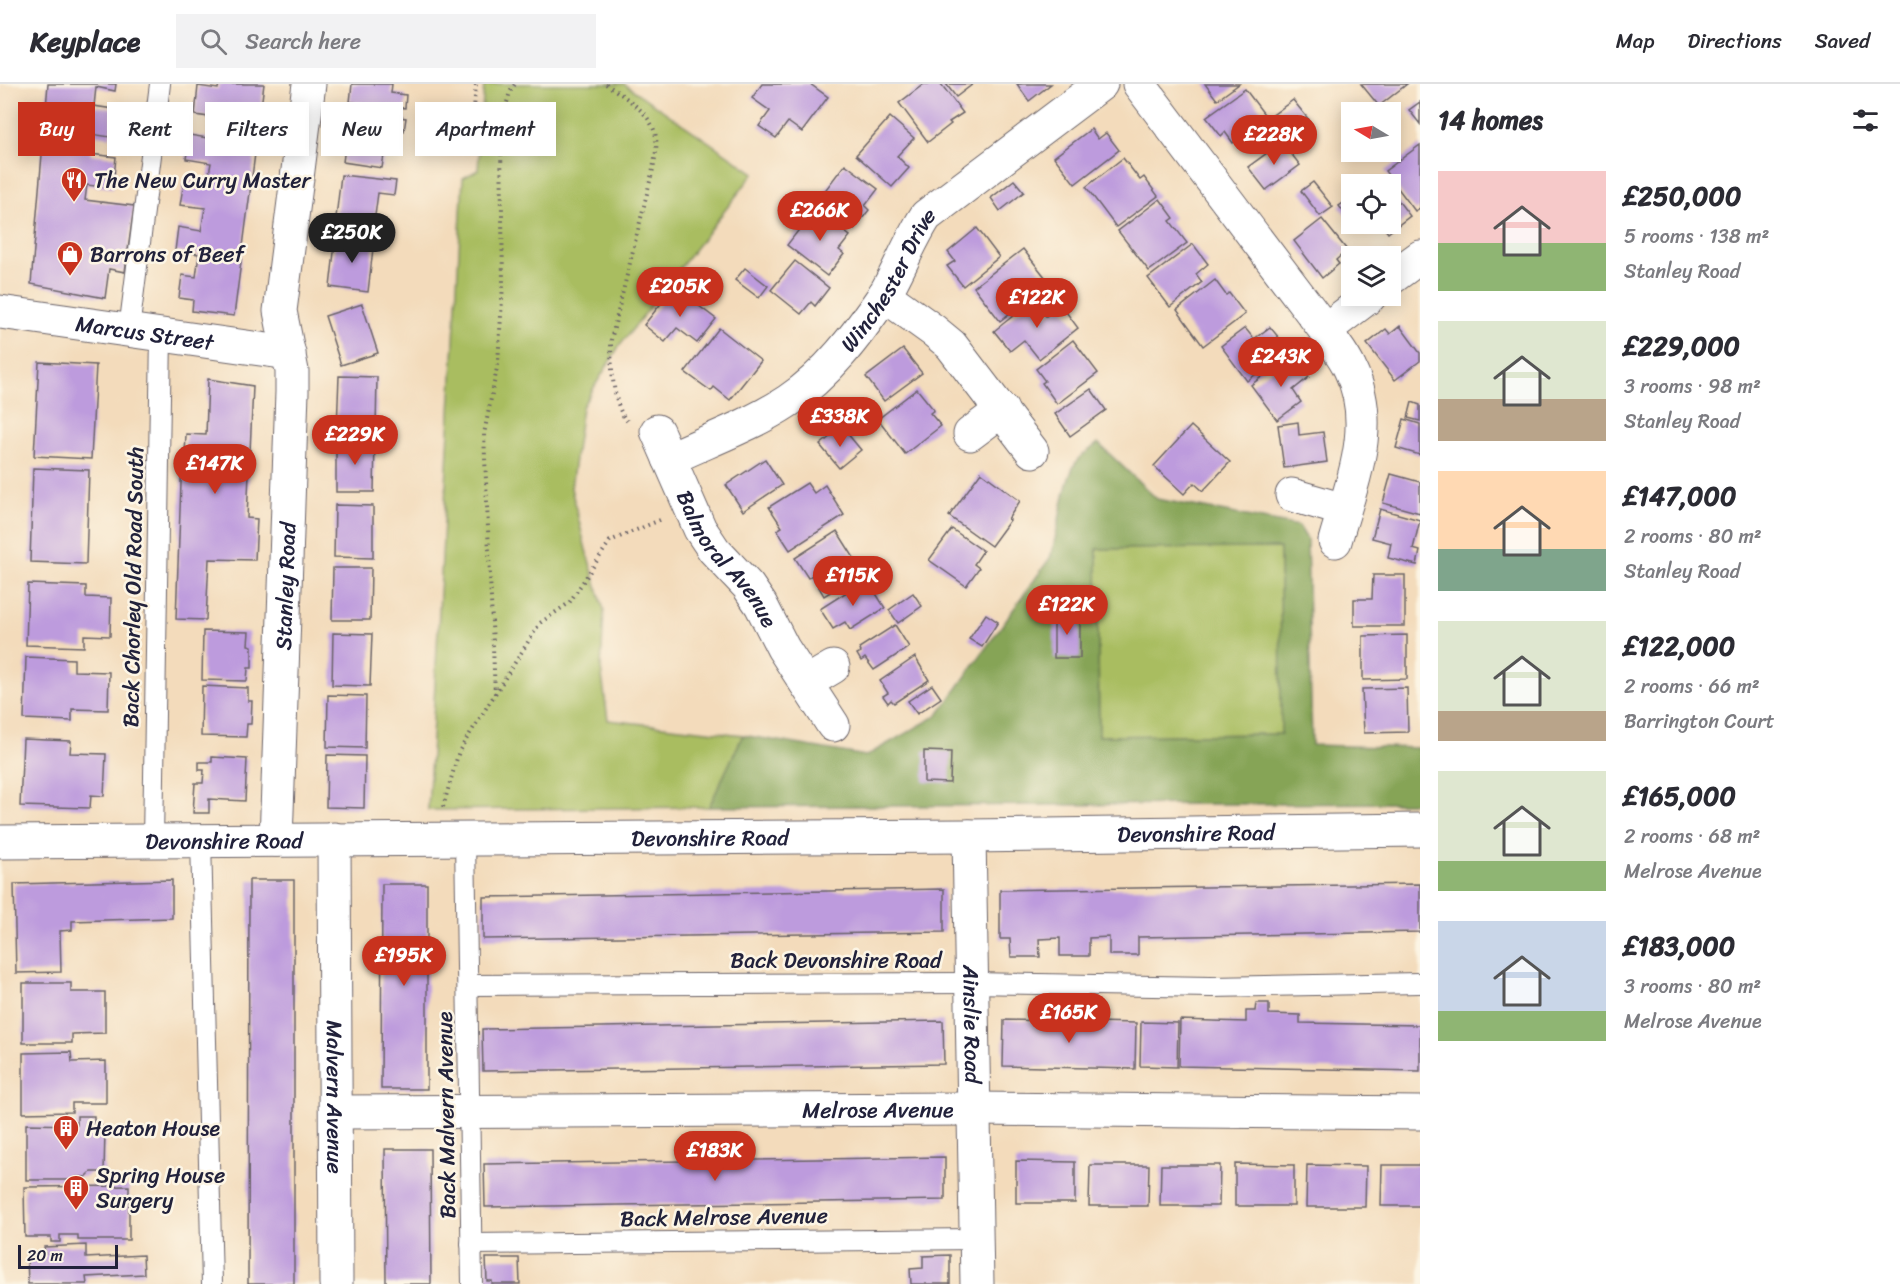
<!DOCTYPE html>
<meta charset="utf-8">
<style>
:root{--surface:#fff;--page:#f2f2f3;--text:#2b2b33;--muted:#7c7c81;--line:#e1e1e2;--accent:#c8321e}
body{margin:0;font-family:Sriracha,sans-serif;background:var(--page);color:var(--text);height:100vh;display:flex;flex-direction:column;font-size:22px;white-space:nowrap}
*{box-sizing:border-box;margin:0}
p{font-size:20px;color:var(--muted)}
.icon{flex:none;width:33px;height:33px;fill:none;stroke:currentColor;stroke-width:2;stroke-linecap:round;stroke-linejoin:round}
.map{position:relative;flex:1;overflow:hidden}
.drawer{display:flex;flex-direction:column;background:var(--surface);width:480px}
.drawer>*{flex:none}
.guide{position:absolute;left:18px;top:18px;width:570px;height:54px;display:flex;gap:12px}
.needle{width:39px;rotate:280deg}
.controls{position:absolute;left:1341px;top:18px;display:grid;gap:12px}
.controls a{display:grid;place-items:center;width:60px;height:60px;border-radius:0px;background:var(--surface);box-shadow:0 3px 15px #0003;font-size:30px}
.scale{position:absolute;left:18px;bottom:15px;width:100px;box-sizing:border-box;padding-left:6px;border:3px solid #22223b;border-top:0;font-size:16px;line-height:21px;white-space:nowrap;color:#22223b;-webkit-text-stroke:4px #fcf5e5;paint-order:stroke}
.price{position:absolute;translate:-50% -51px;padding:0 14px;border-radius:21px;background:var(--accent);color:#fff;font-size:20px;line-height:39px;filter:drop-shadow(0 2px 3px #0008)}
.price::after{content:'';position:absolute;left:50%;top:36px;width:18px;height:14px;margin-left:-9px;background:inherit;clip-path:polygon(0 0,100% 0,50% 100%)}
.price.current{background:#222;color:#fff}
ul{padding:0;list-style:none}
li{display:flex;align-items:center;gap:18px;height:150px;padding:0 18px}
li span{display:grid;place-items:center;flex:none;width:168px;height:120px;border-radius:0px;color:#555}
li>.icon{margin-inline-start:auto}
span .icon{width:72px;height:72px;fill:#fffc;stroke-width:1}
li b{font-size:26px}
h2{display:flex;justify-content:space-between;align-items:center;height:72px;padding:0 18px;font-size:26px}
.tag{padding:0 21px;border-radius:0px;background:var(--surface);box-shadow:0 3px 15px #0003;font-size:21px;line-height:54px}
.tag.current{background:var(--accent);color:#fff}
header{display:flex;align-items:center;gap:36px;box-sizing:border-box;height:84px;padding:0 30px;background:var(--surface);border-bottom:2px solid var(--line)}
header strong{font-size:28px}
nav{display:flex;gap:33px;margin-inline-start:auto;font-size:21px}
.search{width:420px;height:54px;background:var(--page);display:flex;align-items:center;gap:15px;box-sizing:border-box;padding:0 21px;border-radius:0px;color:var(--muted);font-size:22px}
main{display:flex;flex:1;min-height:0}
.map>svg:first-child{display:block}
.green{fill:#a9bd61;stroke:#66704e;stroke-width:1.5}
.forest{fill:#86a457;stroke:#546349;stroke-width:1.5;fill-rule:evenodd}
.building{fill:#bd9bdd}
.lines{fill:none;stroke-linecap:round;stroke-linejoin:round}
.service-casing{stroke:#6b6368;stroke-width:22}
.minor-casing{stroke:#6b6368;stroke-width:35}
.path{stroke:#6b6368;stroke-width:4;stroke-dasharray:1.5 4.5;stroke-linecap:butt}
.service{stroke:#fff;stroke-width:20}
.minor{stroke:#fff;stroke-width:33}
.labels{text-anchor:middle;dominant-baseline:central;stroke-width:5;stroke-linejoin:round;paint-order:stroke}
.poi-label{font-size:22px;fill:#22223b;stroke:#fcf5e5;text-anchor:start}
.street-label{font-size:22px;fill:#22223b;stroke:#fcf5e5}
</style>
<header>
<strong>Keyplace</strong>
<div class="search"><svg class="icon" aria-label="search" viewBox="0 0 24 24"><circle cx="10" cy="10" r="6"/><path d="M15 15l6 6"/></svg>Search here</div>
<nav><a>Map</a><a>Directions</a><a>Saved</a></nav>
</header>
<main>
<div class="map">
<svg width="1420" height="1200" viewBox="0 0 1420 1200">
<rect width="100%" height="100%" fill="#fcf5e5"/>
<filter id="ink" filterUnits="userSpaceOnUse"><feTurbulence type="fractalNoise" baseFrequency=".0167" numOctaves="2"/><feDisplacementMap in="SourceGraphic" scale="12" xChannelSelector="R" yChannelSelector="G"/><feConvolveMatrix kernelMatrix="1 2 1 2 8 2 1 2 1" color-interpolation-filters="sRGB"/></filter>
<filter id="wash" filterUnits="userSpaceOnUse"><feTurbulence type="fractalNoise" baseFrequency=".008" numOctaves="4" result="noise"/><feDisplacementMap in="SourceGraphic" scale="24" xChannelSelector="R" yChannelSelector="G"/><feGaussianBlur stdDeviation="1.35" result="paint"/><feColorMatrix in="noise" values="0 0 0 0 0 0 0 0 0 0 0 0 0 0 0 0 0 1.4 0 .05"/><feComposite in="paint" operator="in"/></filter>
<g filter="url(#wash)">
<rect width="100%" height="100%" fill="#f3dbbb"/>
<g class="green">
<path d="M484,0H624L754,89L618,264L582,323L571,404L586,466L604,526L601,584L608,636L743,651L709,723L428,726L463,94L478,86Z"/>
<path d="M1280,463L1282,650L1099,652L1097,465Z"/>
</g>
<path class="forest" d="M1098,359L1157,415L1299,442L1307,455L1312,661L1420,664V719L709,723L743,651L866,672L938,631L1050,474C1059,448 1063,393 1079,374C1085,369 1092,364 1098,359ZM1280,464L1281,650L1099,652L1097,465Z"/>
<g id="blocks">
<g class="building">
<path d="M48,0H116L115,7L96,3L94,22L113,25L110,53L91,50L90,70L116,73L113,104L87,101L85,116L134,122L125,188L109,185L105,214L31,200Z"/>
<path d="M219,0H264L234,232L192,227L193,216L179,214L182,191L196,193L199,170L175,167L178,143L201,147L205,124L180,121L184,97L207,100L211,79L186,75L190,51L213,55L216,34L195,31L198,2L218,5Z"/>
<path d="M352,0H392L391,9L406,11L405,24L350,18Z"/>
<path d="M762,0H810L828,13L802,48L788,38L776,54L759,42L770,27L752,14Z"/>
<path d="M924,0H941L963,29L949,38L951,40L928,58L899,19Z"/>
<path d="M946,0H973L956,13Z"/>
<path d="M1017,0H1051L1029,17Z"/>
<path d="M1205,0H1239L1217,16Z"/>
<path d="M1361,0H1407L1379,22Z"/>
<path d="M1245,5L1267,34L1233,59L1225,48L1221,52L1206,33Z"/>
<path d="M1293,16L1309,36L1286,54L1270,33Z"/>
<path d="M1420,18V40L1409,26Z"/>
<path d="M350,26L406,34L404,47L388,45L382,84L343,78Z"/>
<path d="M890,33L914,54L897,72L909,84L892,103L856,71Z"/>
<path d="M1091,45L1098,55L1106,49L1119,66L1075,100L1054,73Z"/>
<path d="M1282,58L1300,81L1266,106L1248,83Z"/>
<path d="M1420,61V124L1415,127L1385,87Z"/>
<path d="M1123,74L1140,96L1144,93L1158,112L1116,143L1086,103Z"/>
<path d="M845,80L878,105L865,122L869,126L854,145L817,117Z"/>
<path d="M341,91L396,97L394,111L378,109L373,147L335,142Z"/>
<path d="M1014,96L1024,108L1000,127L991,114Z"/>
<path d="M1313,98L1333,123L1320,132L1301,107Z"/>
<path d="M1390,106L1410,132L1388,149L1381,140H1390Z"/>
<path d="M1352,113V139L1339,122Z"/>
<path d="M1160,115L1174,134L1170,137L1187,159L1149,187L1118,147Z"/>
<path d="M815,125L850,152L839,166L844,170L827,192L787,161Z"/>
<path d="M1322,135L1347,166L1336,176L1339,180L1322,194L1294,157Z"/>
<path d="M977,144L999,173L963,202L947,182L955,177L948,168Z"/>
<path d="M336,151L374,156L368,208L330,203Z"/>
<path d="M1193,160L1208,180L1196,190L1202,198L1170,223L1148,194Z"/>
<path d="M1023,165L1049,198L1000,237L974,203Z"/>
<path d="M795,177L829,204L815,222L811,218L801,230L771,206Z"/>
<path d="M745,184L768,202L759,214L735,196Z"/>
<path d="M1215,196L1226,211L1229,209L1245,230L1203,262L1177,226Z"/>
<path d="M674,203L716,235L697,259L677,244L665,258L644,241Z"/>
<path d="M1033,216L1046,232L1061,221L1078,244L1039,275L1024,256L1010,267L994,247Z"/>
<path d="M362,220L378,269L341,281L325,232Z"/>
<path d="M1400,242L1420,269V277L1395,296L1367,260L1386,245L1390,250Z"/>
<path d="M1270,243L1280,255L1276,258L1284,269L1247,297L1221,262L1245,244L1254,255Z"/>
<path d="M719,244L761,277L730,316L714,303L711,307L685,288Z"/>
<path d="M1073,256L1098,289L1057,320L1042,299L1045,297L1036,285Z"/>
<path d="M903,265L922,289L884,317L866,293Z"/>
<path d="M1288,273L1296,284L1300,281L1309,293L1293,306L1301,318L1277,336L1251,301Z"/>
<path d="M39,278L96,281L91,375L34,372Z"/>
<path d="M339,292L377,293L376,345L337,344Z"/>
<path d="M208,295L253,302L247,434L257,435L255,476L209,475L206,536L176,535L182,372L185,371L186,350L206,351Z"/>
<path d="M917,305L934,326L930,329L941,342L905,370L878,335Z"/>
<path d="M1091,305L1106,326L1070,352L1055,330Z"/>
<path d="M1412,318L1420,321V337L1408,334Z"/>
<path d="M1404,335L1420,340V371L1396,364Z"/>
<path d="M1298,338L1299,351L1323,348L1327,378L1284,384L1278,341Z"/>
<path d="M1191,342L1230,378L1203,407L1194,399L1184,410L1154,382Z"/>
<path d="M842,343L861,366L839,384L820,361Z"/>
<path d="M336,356H375L374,408H336Z"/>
<path d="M765,375L782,401L743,427L726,401Z"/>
<path d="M33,384L89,386L86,480L30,478Z"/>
<path d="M981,388L1020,417L1008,435L1010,436L991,462L949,432Z"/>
<path d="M1391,390L1420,398V429L1383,419Z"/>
<path d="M807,399L814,409L825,401L844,431L790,466L777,446L782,443L769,423Z"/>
<path d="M335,421L373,422V474L334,473Z"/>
<path d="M1380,425L1420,436L1413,465L1420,467L1417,481L1388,474L1391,459L1372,454Z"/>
<path d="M952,445L983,467L974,480L979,484L966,502L929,476Z"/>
<path d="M837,447L863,488L824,512L812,491L808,494L795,474Z"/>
<path d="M333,484H371L370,536H332Z"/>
<path d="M1373,491H1405V542H1354V515H1372Z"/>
<path d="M867,495L885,524L850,546L845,538L833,545L820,525Z"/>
<path d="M28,500L86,502V513L111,514L110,552L84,551V563L26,561Z"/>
<path d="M913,509L922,522L898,539L889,526Z"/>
<path d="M986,530L998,538L982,563L969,555Z"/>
<rect x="1054" y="530" width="26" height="44"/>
<path d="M895,541L909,563L874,586L865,574L861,577L857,570L861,568L859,564Z"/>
<path d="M203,547L249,548L248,561L252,562V584H248L247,597L202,596Z"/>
<path d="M333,549L372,550L370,602L332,601Z"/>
<path d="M1407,551V595L1363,596V552Z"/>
<path d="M26,573L74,575V587L109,588L108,626L72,625V637L24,635Z"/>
<path d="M915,573L929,596L894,619L891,616L888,619L883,612L888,609L880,597Z"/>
<path d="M932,601L941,614L917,630L908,617Z"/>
<path d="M202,602L248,604V617H252L251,640H247L246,653L201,652Z"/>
<path d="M1407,604L1408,648L1364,649L1362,605Z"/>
<path d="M328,611L366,612L365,664L327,663Z"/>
<path d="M23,655L71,657L70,669L106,670L104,712L91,711L90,724L20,722Z"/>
<path d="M924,667L951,668L950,699L924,698Z"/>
<path d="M327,671L365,672L364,724L326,723Z"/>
<path d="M212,673L247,675L245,717L209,715V729H193L195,699H203L204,686H199V678H212Z"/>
<path d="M172,796V834L72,837V846L60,847L61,888L16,889L14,800Z"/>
<path d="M249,796H294V1200H248Z"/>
<path d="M382,800H427V1005H381Z"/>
<path d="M1420,800V848L1138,853V871H1109V853L1089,854V872H1060V854L1039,855L1040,873H1011L1010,855H1000V806Z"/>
<path d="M944,805V848L483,855V813Z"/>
<path d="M23,899H71V908H105V949L72,950V959H23Z"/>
<path d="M1256,919H1269V930L1300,931V939L1420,941V987L1179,982L1180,936L1246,938V927H1255Z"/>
<path d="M1004,936L1136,939L1135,985L1003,982Z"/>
<path d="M943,937L944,980L483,987L482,945Z"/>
<path d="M1141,938L1178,939L1177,983L1140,982Z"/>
<path d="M71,968L72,978L106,977V1019H72V1028L23,1029V969Z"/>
<path d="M77,1032H94V1041H101L105,1047L104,1088H91L86,1093H77V1096H26V1040L77,1041Z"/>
<path d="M385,1065H430L431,1200H386Z"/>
<path d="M945,1073V1116L485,1123L484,1080Z"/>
<path d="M1016,1077L1075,1078V1119H1016Z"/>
<path d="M1235,1080L1294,1081V1122H1235Z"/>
<path d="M1090,1081H1149L1148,1122H1089Z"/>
<path d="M1161,1081H1220L1219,1122H1160Z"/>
<path d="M1307,1081L1366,1082L1365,1123H1306Z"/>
<path d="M1382,1081H1420V1122H1381Z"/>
<path d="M129,1102V1156H78V1151H60V1158H51V1153H25L24,1103Z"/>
<path d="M86,1161V1174L143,1171L144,1190L86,1193L87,1200H28L27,1171L45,1170L44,1163Z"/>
<path d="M950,1171V1200H911L910,1185L923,1184V1172Z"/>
<path d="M486,1174H519L520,1200H492V1197H487Z"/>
</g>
</g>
</g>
<g filter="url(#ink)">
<use href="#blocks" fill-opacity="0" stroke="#6b6368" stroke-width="1.5"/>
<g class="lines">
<g class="service-casing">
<g id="service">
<path d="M129,246L160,0"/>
<path d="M465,754L472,1200"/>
<path d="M201,756L212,1200"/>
<path d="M153,757L161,250"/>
<path d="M468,901L972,899L1211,903L1420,899"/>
<path d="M471,1160L977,1155"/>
</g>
</g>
<g class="minor-casing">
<g id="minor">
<path d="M1139,0L1325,246C1333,259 1344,271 1350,285C1378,342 1351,400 1335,457"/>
<path d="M1390,195L1420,173"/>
<path d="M884,211L934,247L951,261L1032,367"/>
<path id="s1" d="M0,228L289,269"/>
<path d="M1325,246L1370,212"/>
<path id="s2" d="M657,347L700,445L714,466L748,502L761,521L783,564L833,641"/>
<path d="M970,350L1002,326"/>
<path id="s3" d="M669,375C709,356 752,341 788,317C827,291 857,251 883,213C899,187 909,158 926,132L1101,0"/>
<path d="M1292,411L1344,426"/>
<path d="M806,599L833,583"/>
<path id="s4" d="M969,752L977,1200"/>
<path id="s5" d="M334,755L336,1200"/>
<path id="s6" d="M276,756L292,308V287L280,227L309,0"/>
<path id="s7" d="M0,758L969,752L1420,746"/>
<path id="s8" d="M336,1028L974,1025L1420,1029"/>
</g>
</g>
<g class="path">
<path d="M606,0C623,12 647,26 654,46C659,58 655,73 653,85L611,256C611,277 612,321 627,337"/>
<path d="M471,62L476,0"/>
<path d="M495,610L484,350L498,279L503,200L501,60L504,29L510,8L515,0"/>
<path d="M443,723L459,667L540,539L569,519L610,457L660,436"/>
</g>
<use href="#service" class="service"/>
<use href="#minor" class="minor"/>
</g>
</g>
<defs>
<g id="restaurant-pin" transform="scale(1.35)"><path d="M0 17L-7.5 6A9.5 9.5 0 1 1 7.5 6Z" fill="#c8321e" stroke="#fcf5e5"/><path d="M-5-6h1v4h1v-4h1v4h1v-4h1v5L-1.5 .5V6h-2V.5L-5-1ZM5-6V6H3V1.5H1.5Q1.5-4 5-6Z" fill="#fff"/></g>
<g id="shop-pin" transform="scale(1.35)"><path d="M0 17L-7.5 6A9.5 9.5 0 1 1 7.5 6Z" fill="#c8321e" stroke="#fcf5e5"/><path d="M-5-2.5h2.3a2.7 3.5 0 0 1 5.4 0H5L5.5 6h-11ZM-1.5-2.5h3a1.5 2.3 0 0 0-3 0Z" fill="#fff"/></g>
<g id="building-pin" transform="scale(1.35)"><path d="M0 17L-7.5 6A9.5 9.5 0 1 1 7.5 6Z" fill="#c8321e" stroke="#fcf5e5"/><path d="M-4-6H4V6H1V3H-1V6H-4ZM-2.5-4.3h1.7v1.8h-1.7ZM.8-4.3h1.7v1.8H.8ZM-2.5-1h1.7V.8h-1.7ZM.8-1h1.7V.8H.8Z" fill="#fff"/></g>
</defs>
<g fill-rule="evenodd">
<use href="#restaurant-pin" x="74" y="96"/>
<use href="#shop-pin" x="70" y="170"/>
<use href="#building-pin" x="66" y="1044"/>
<use href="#building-pin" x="76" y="1104"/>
</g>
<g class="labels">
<g class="poi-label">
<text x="94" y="96">The New Curry Master</text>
<text x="90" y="170">Barrons of Beef</text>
<text x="86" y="1044">Heaton House</text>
<text x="96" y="1091">Spring House<tspan x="96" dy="25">Surgery</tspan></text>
</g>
<g class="street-label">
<text stroke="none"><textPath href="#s3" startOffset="292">Winchester Drive</textPath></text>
<text stroke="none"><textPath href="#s1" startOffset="146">Marcus Street</textPath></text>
<text stroke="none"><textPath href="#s2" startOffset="147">Balmoral Avenue</textPath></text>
<text stroke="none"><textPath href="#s6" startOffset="254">Stanley Road</textPath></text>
<text transform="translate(133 503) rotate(-89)">Back Chorley Old Road South</text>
<text stroke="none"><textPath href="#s7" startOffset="1196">Devonshire Road</textPath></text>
<text stroke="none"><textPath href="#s7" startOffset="710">Devonshire Road</textPath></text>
<text stroke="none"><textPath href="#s7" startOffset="224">Devonshire Road</textPath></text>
<text x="836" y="876">Back Devonshire Road</text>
<text stroke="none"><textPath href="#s4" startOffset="188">Ainslie Road</textPath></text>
<text stroke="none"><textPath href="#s5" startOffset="258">Malvern Avenue</textPath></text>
<text stroke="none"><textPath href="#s8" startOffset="542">Melrose Avenue</textPath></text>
<text transform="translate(446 1031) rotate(-91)">Back Malvern Avenue</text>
<text transform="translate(724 1133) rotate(-1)">Back Melrose Avenue</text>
</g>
</g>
</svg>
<div class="controls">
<a><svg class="needle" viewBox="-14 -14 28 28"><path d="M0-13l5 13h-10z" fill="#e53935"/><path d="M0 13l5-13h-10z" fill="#7c7c81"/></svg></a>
<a><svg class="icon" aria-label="locate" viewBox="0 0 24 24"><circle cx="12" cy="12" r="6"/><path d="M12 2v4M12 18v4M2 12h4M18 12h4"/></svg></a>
<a><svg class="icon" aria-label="layers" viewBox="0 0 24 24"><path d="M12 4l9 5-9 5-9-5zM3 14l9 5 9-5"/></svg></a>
</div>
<div class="scale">20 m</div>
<b class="price" style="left:1274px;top:82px">£228K</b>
<b class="price" style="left:820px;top:158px">£266K</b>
<b class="price current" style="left:352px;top:180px">£250K</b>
<b class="price" style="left:680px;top:234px">£205K</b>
<b class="price" style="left:1037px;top:245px">£122K</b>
<b class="price" style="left:1281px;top:304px">£243K</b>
<b class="price" style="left:840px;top:364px">£338K</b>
<b class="price" style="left:355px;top:382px">£229K</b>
<b class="price" style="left:215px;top:411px">£147K</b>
<b class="price" style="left:853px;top:523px">£115K</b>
<b class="price" style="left:1067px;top:552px">£122K</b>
<b class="price" style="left:404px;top:903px">£195K</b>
<b class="price" style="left:1069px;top:960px">£165K</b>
<b class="price" style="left:715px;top:1098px">£183K</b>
<div class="guide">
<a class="tag current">Buy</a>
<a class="tag">Rent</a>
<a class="tag">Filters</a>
<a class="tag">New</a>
<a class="tag">Apartment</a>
</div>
</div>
<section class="drawer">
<h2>14 homes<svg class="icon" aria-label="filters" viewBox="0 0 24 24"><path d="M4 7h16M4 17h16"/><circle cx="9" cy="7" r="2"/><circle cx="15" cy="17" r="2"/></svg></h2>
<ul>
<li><span style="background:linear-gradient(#f6c9c9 60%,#8fb573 0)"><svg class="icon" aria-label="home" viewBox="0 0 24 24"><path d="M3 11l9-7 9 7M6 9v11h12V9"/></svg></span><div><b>£250,000</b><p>5 rooms · 138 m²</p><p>Stanley Road</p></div></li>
<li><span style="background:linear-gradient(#dfe7d0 65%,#b9a48a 0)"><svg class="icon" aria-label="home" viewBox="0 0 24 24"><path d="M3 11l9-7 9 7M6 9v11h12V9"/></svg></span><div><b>£229,000</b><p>3 rooms · 98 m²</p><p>Stanley Road</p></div></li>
<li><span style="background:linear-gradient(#ffd9b3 65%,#7fa58c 0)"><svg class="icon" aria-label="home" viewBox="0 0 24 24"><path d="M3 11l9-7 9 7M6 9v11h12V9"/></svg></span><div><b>£147,000</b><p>2 rooms · 80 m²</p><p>Stanley Road</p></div></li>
<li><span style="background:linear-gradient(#dfe7d0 75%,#b9a48a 0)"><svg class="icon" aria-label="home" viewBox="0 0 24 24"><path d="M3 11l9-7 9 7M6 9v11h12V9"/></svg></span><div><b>£122,000</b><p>2 rooms · 66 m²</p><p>Barrington Court</p></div></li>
<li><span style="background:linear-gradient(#dfe7d0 75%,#8fb573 0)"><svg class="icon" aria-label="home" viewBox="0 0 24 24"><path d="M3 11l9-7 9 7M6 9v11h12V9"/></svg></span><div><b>£165,000</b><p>2 rooms · 68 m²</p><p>Melrose Avenue</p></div></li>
<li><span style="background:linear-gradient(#c9d6e8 75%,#8fb573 0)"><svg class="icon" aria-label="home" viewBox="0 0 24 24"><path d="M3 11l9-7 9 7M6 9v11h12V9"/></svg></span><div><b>£183,000</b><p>3 rooms · 80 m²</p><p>Melrose Avenue</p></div></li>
</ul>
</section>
</main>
